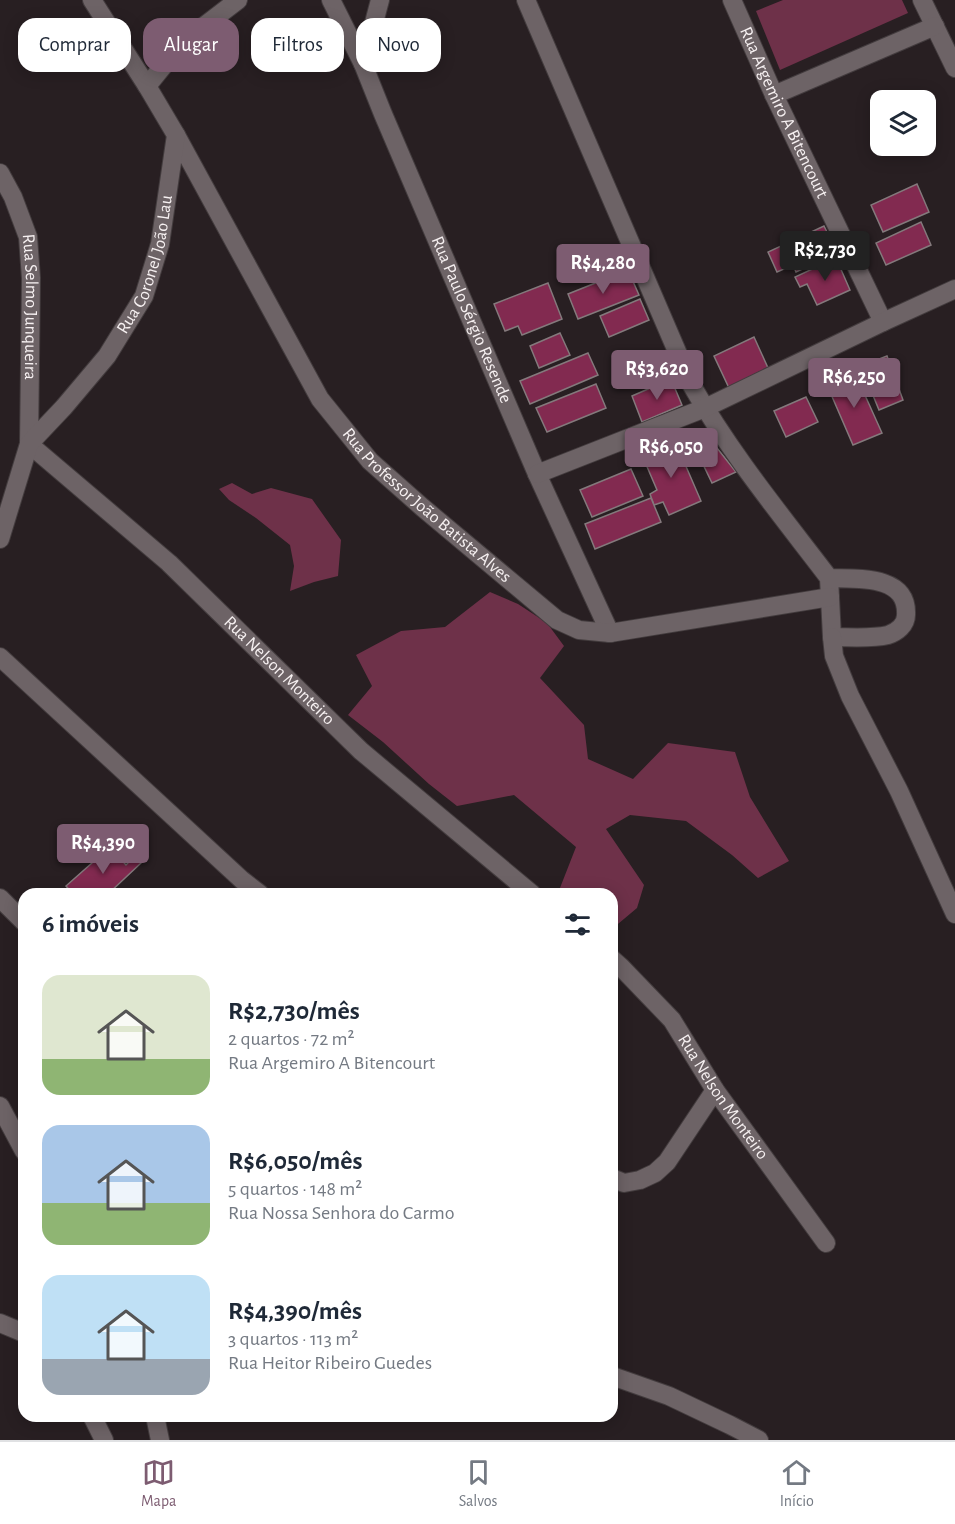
<!DOCTYPE html>
<html lang="pt">
<meta charset="utf-8">
<style>
:root{--surface:#fff;--page:#f6f6f7;--text:#1f2937;--muted:#747a83;--line:#e0e1e3;--accent:#7d5c71}
body{margin:0;font-family:"Alegreya Sans",sans-serif;background:var(--page);color:var(--text);height:100vh;display:flex;flex-direction:column;font-size:22px;white-space:nowrap}
*{box-sizing:border-box;margin:0}
p{font-size:20px;color:var(--muted)}
.icon{flex:none;width:33px;height:33px;fill:none;stroke:currentColor;stroke-width:2;stroke-linecap:round;stroke-linejoin:round}
.map{position:relative;flex:1;overflow:hidden}
.panel{position:absolute;left:18px;top:888px;width:600px;height:534px;display:flex;flex-direction:column;background:var(--surface);border-radius:18px;box-shadow:0 3px 15px #0003}
.panel>*{flex:none}
.banner{position:absolute;left:18px;top:18px;width:600px;height:54px;display:flex;gap:12px}
.controls{position:absolute;left:870px;top:90px;display:grid;gap:12px}
.controls a{display:grid;place-items:center;width:66px;height:66px;border-radius:12px;background:var(--surface);box-shadow:0 3px 15px #0003;font-size:30px}
.price{position:absolute;translate:-50% -51px;padding:0 14px;border-radius:6px;background:var(--accent);color:#fff;font-size:20px;line-height:39px;filter:drop-shadow(0 2px 3px #0008)}
.price::after{content:'';position:absolute;left:50%;top:36px;width:18px;height:14px;margin-left:-9px;background:inherit;clip-path:polygon(0 0,100% 0,50% 100%)}
.price.current{background:#222;color:#fff}
ul{padding:0;list-style:none}
li{display:flex;align-items:center;gap:18px;height:150px;padding:0 24px}
li span{display:grid;place-items:center;flex:none;width:168px;height:120px;border-radius:18px;color:#555}
li>.icon{margin-inline-start:auto}
span .icon{width:72px;height:72px;fill:#fffc;stroke-width:1}
li b{font-size:26px}
h2{display:flex;justify-content:space-between;align-items:center;height:72px;padding:0 24px;font-size:26px}
.tag{padding:0 21px;border-radius:18px;background:var(--surface);box-shadow:0 3px 15px #0003;font-size:21px;line-height:54px}
.tag.current{background:var(--accent);color:#fff}
.tabs{display:flex;justify-content:space-around;align-items:center;height:84px;border-top:2px solid var(--line);background:var(--surface);font-size:16px;color:var(--muted)}
.tabs a{display:grid;justify-items:center;gap:3px}
.tabs .current{color:var(--accent)}
.map>svg:first-child{display:block}
.green{fill:#6e3149}
.building{fill:#822a50;stroke:#84797c;stroke-width:1.5}
.lines{fill:none;stroke-linecap:round;stroke-linejoin:round}
.street-casing{stroke:#433c3e;stroke-width:20}
.secondary-casing{stroke:#433c3e;stroke-width:20}
.street{stroke:#6d6366;stroke-width:18}
.secondary{stroke:#6d6366;stroke-width:18}
.labels{text-anchor:middle;dominant-baseline:central;stroke-width:6;stroke-linejoin:round;paint-order:stroke}
.street-label{font-size:18px;fill:#f6f0f1;stroke:#1e1619}
</style>
<div class="map">
<svg width="955" height="1440" viewBox="0 0 955 1440">
<rect width="100%" height="100%" fill="#281f22"/>
<g class="green">
<path d="M783,0H902L908,13L780,70L756,11Z"/>
<path d="M232,483L252,494L271,488L312,499L341,540L338,576L314,582L290,591L294,566L290,545L256,518L229,500L219,489Z"/>
<path d="M490,592L518,604L547,623L564,646L540,678L584,725L588,759L633,779L668,743L735,752L750,797L789,861L758,878L732,855L686,821L630,815L606,829L644,885L637,908L612,929V894H559L558,893L576,847L514,795L457,806L429,784L383,742L348,715L372,686L356,655L401,631L445,627Z"/>
</g>
<g class="building">
<path d="M917,184L929,212L883,232L871,205Z"/>
<path d="M921,222L931,245L886,265L876,243Z"/>
<path d="M824,226L830,238L823,241L831,256L796,272L793,265L777,272L768,252Z"/>
<path d="M836,258L850,290L817,305L807,284L800,287L795,277Z"/>
<path d="M628,270L639,295L578,319L568,294Z"/>
<path d="M548,283L562,319L522,335L518,326L505,331L494,304Z"/>
<path d="M640,299L649,320L609,337L600,316Z"/>
<path d="M560,333L570,355L539,368L530,346Z"/>
<path d="M754,337L769,370L729,388L714,356Z"/>
<path d="M658,352L667,373L632,388L623,366Z"/>
<path d="M588,353L598,375L530,404L520,381Z"/>
<path d="M887,356L903,400L879,410L861,366Z"/>
<path d="M855,373L882,433L853,445L827,385Z"/>
<path d="M671,379L682,405L642,422L632,396Z"/>
<path d="M596,384L606,408L547,432L536,408Z"/>
<path d="M806,397L818,422L786,437L774,411Z"/>
<path d="M675,441L701,501L669,515L663,502L654,505L650,494L657,490L642,455Z"/>
<path d="M717,448L736,472L712,483L700,458Z"/>
<path d="M631,469L643,496L592,517L580,490Z"/>
<path d="M651,498L661,522L595,549L585,524Z"/>
<path d="M110,847L126,865L135,856L141,863L108,894H73L66,886Z"/>
</g>
<g class="lines">
<g class="street-casing">
<g id="street">
<path d="M92,0L147,86"/>
<path d="M331,0L363,64"/>
<path id="s1" d="M380,0L363,64L383,114L537,474L610,633"/>
<path d="M526,0L691,384C730,453 781,515 829,578C856,579 908,574 906,615C906,625 897,632 888,635C871,639 850,637 832,637L829,578"/>
<path id="s2" d="M732,0L774,95L883,322"/>
<path d="M922,0L955,68"/>
<path d="M774,95L935,26"/>
<path id="s3" d="M176,135L320,399L370,461L422,507L557,620L579,630L610,633L830,597"/>
<path id="s4" d="M0,173L13,197L28,237L31,278L29,444L169,563L361,751L532,894"/>
<path d="M537,474L705,408L883,322L955,289"/>
<path d="M832,637L834,656L850,696L899,791L955,914"/>
<path d="M0,657L242,880L260,894"/>
<path d="M0,898L24,922"/>
<path id="s5" d="M612,959L621,967L672,1020L715,1090L826,1243"/>
<path d="M0,1106L24,1151"/>
<path d="M612,1178L624,1183L640,1180L655,1173L667,1162L715,1090"/>
<path d="M0,1323L24,1333"/>
<path d="M612,1376L669,1396L730,1425L759,1440"/>
<path d="M92,1416L104,1440"/>
<path d="M155,1416L160,1440"/>
</g>
</g>
<g class="secondary-casing">
<g id="secondary">
<path id="s6" d="M0,539L29,444L64,407L107,356L144,296L160,244L176,135L147,86L182,43L238,0"/>
</g>
</g>
<use href="#street" class="street"/>
<use href="#secondary" class="secondary"/>
</g>
<g class="labels">
<g class="street-label">
<text stroke="none"><textPath href="#s2" startOffset="124">Rua Argemiro A Bitencourt</textPath></text>
<text stroke="none"><textPath href="#s6" startOffset="318">Rua Coronel João Lau</textPath></text>
<text stroke="none"><textPath href="#s4" startOffset="140">Rua Selmo Junqueira</textPath></text>
<text stroke="none"><textPath href="#s1" startOffset="344">Rua Paulo Sérgio Resende</textPath></text>
<text stroke="none"><textPath href="#s3" startOffset="452">Rua Professor João Batista Alves</textPath></text>
<text stroke="none"><textPath href="#s4" startOffset="615">Rua Nelson Monteiro</textPath></text>
<text stroke="none"><textPath href="#s5" startOffset="178">Rua Nelson Monteiro</textPath></text>
</g>
</g>
</svg>
<div class="controls">
<a><svg class="icon" aria-label="layers" viewBox="0 0 24 24"><path d="M12 4l9 5-9 5-9-5zM3 14l9 5 9-5"/></svg></a>
</div>
<b class="price current" style="left:825px;top:282px">R$2,730</b>
<b class="price" style="left:603px;top:295px">R$4,280</b>
<b class="price" style="left:657px;top:401px">R$3,620</b>
<b class="price" style="left:854px;top:409px">R$6,250</b>
<b class="price" style="left:671px;top:479px">R$6,050</b>
<b class="price" style="left:103px;top:875px">R$4,390</b>
<div class="banner">
<a class="tag">Comprar</a>
<a class="tag current">Alugar</a>
<a class="tag">Filtros</a>
<a class="tag">Novo</a>
</div>
<section class="panel">
<h2>6 imóveis<svg class="icon" aria-label="filters" viewBox="0 0 24 24"><path d="M4 7h16M4 17h16"/><circle cx="9" cy="7" r="2"/><circle cx="15" cy="17" r="2"/></svg></h2>
<ul>
<li><span style="background:linear-gradient(#dfe7d0 70%,#8fb573 0)"><svg class="icon" aria-label="home" viewBox="0 0 24 24"><path d="M3 11l9-7 9 7M6 9v11h12V9"/></svg></span><div><b>R$2,730/mês</b><p>2 quartos · 72 m²</p><p>Rua Argemiro A Bitencourt</p></div></li>
<li><span style="background:linear-gradient(#a9c7e8 65%,#8fb573 0)"><svg class="icon" aria-label="home" viewBox="0 0 24 24"><path d="M3 11l9-7 9 7M6 9v11h12V9"/></svg></span><div><b>R$6,050/mês</b><p>5 quartos · 148 m²</p><p>Rua Nossa Senhora do Carmo</p></div></li>
<li><span style="background:linear-gradient(#bfe0f5 70%,#9aa5b1 0)"><svg class="icon" aria-label="home" viewBox="0 0 24 24"><path d="M3 11l9-7 9 7M6 9v11h12V9"/></svg></span><div><b>R$4,390/mês</b><p>3 quartos · 113 m²</p><p>Rua Heitor Ribeiro Guedes</p></div></li>
</ul>
</section>
</div>
<nav class="tabs">
<a class="current"><svg class="icon" aria-label="map" viewBox="0 0 24 24"><path d="M3 6l6-2 6 2 6-2v14l-6 2-6-2-6 2zM9 4v14M15 6v14"/></svg>Mapa</a>
<a><svg class="icon" aria-label="saved" viewBox="0 0 24 24"><path d="M7 4h10v16l-5-4-5 4z"/></svg>Salvos</a>
<a><svg class="icon" aria-label="home" viewBox="0 0 24 24"><path d="M3 11l9-7 9 7M6 9v11h12V9"/></svg>Início</a>
</nav>
